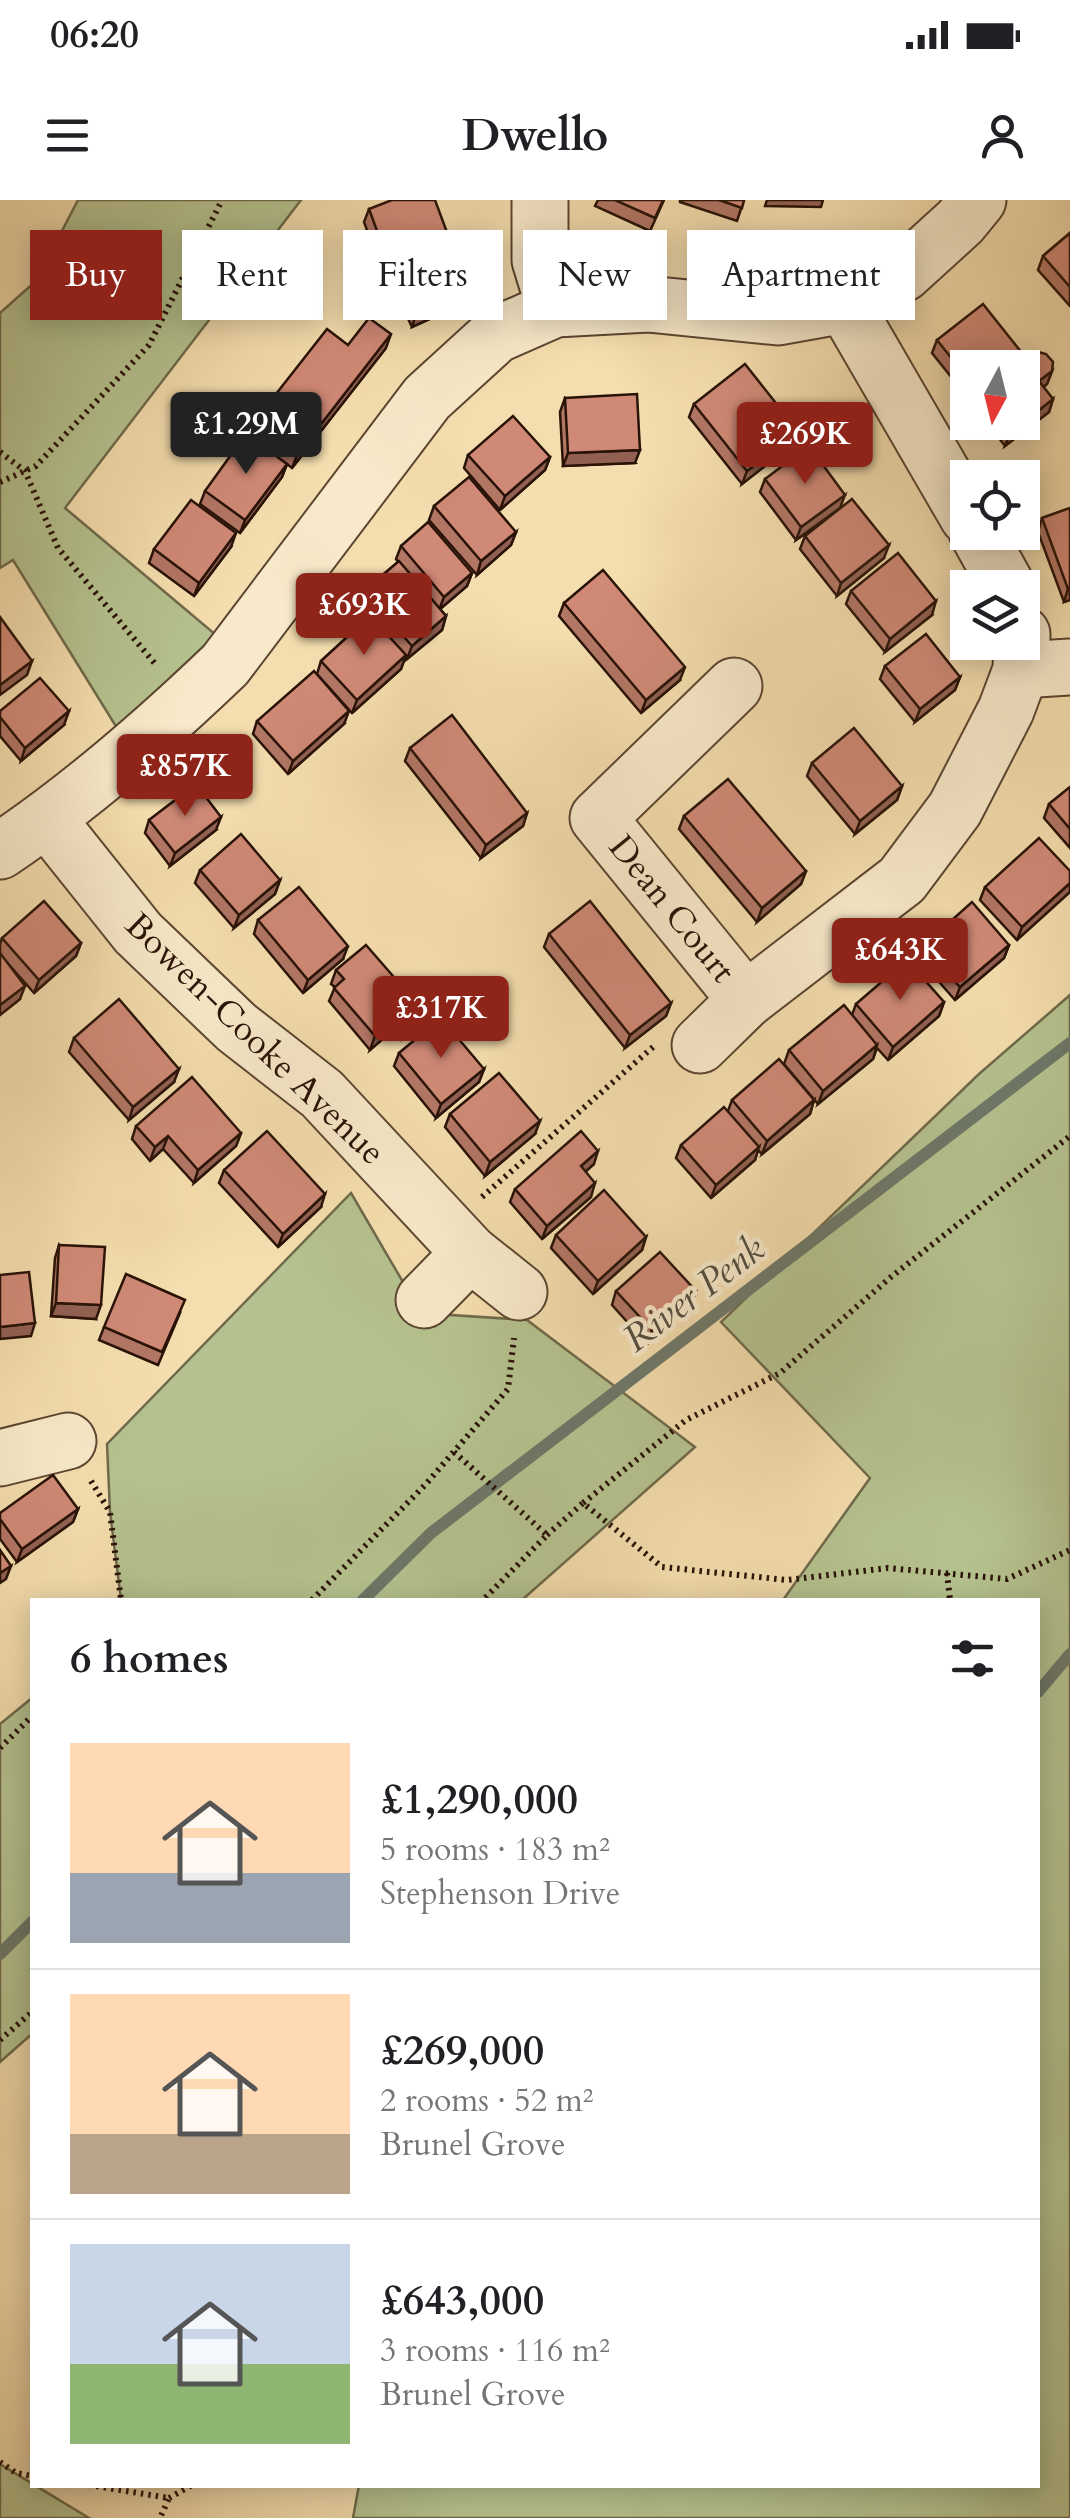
<!DOCTYPE html>
<meta charset="utf-8">
<style>
:root{--surface:#fff;--page:#f2f2f2;--text:#202124;--muted:#757577;--line:#e0e0e0;--accent:#8f2418}
body{margin:0;font-family:Cardo,serif;background:var(--page);color:var(--text);height:100vh;display:flex;flex-direction:column;font-size:38px;white-space:nowrap}
*{box-sizing:border-box;margin:0}
p{font-size:32px;color:var(--muted)}
.icon{flex:none;width:55px;height:55px;fill:none;stroke:currentColor;stroke-width:2;stroke-linecap:round;stroke-linejoin:round}
.map{position:relative;flex:1;overflow:hidden}
.panel{position:absolute;left:30px;top:1398px;width:1010px;height:890px;display:flex;flex-direction:column;background:var(--surface);border-radius:0px;box-shadow:0 5px 25px #0003}
.panel>*{flex:none}
.banner{position:absolute;left:30px;top:30px;width:1010px;height:90px;display:flex;gap:20px}
.needle{width:65px;rotate:187deg}
.tools{position:absolute;left:950px;top:150px;display:grid;gap:20px}
.tools a{display:grid;place-items:center;width:90px;height:90px;border-radius:0px;background:var(--surface);box-shadow:0 5px 25px #0003;font-size:50px}
.price{position:absolute;translate:-50% -85px;padding:0 22px;border-radius:10px;background:var(--accent);color:#fff;font-size:32px;line-height:65px;filter:drop-shadow(0 2px 5px #0008)}
.price::after{content:'';position:absolute;left:50%;top:60px;width:30px;height:22px;margin-left:-15px;background:inherit;clip-path:polygon(0 0,100% 0,50% 100%)}
.price.active{background:#222;color:#fff}
ul{padding:0;list-style:none}
li{display:flex;align-items:center;gap:30px;height:250px;padding:0 40px}
li+li{border-top:2px solid var(--line)}
li span{display:grid;place-items:center;flex:none;width:280px;height:200px;border-radius:0px;color:#555}
li>.icon{margin-inline-start:auto}
span .icon{width:120px;height:120px;fill:#fffc;stroke-width:1}
li b{font-size:42px}
h2{display:flex;justify-content:space-between;align-items:center;height:120px;padding:0 40px;font-size:42px}
.pill{padding:0 35px;border-radius:0px;background:var(--surface);box-shadow:0 5px 25px #0003;font-size:35px;line-height:90px}
.pill.active{background:var(--accent);color:#fff}
.status{display:flex;justify-content:space-between;align-items:center;height:70px;padding:0 50px;background:var(--surface);direction:ltr}
.status svg{height:28px;fill:currentColor}
header{display:flex;justify-content:space-between;align-items:center;height:130px;padding:0 40px;background:var(--surface);font-size:45px;font-weight:700}
.map>svg:first-child{display:block}
.green{fill:#b5c28f;stroke:#6f6a4b;stroke-width:2.5}
.lines{fill:none;stroke-linecap:round;stroke-linejoin:round}
.stream{stroke:#6e7869;stroke-width:12}
.minor-casing{stroke:#5c4631;stroke-width:59}
.path{stroke:#291307;stroke-width:6;stroke-dasharray:2.5 5;stroke-linecap:butt}
.minor{stroke:#f8e9ca;stroke-width:55}
.wall{fill:#b27665;stroke:#291307;stroke-width:2.5}
.shaded-wall{fill:#916053;stroke:#291307;stroke-width:2.5}
.building{fill:#cf8976;stroke:#291307;stroke-width:2.5}
.labels{text-anchor:middle;dominant-baseline:central;stroke-width:9;stroke-linejoin:round;paint-order:stroke}
.street-label{font-size:35px;fill:#291307;stroke:#f8e9ca}
.water-label{font-size:38px;font-style:italic;fill:#514e40;stroke:#f8e9ca}
</style>
<div class="status"><b>06:20</b><svg viewBox="0 0 49 12"><path d="M0 12V9h3v3zM5 12V6h3v6zM10 12V3h3v9zM15 12V0h3v12zM26 1h20v11H26zM47 4h2v5h-2z"/></svg></div>
<header><svg class="icon" aria-label="menu" viewBox="0 0 24 24"><path d="M4 6h16M4 12h16M4 18h16"/></svg>Dwello<svg class="icon" aria-label="person" viewBox="0 0 24 24"><circle cx="12" cy="8" r="4"/><path d="M4 21q1-7 8-7t8 7"/></svg></header>
<div class="map">
<svg width="1070" height="2318" viewBox="0 0 1070 2318">
<rect width="100%" height="100%" fill="#f4ddae"/>
<filter id="stains"><feTurbulence type="fractalNoise" baseFrequency=".002" numOctaves="4"/><feColorMatrix values="0 0 0 0 .2 0 0 0 0 .09 0 0 0 0 .02 0 0 0 .5 -.17"/></filter>
<radialGradient id="worn" r=".72"><stop offset=".6" stop-color="#630" stop-opacity="0"/><stop offset="1" stop-color="#630" stop-opacity=".3"/></radialGradient>
<g class="green">
<path d="M78,0H301L65,308L216,435L117,528L13,360L0,368V113L36,81Z"/>
<path d="M1070,795V2318H353L359,2285H1038V1400H783L870,1278L721,1122L979,874Z"/>
<path d="M351,993L421,1113L527,1120L695,1247L522,1400H121L110,1312L107,1244Z"/>
<path d="M32,1498V1834L0,1862V1524Z"/>
<path d="M0,2264L89,2318H0Z"/>
</g>
<g class="lines">
<g class="stream">
<path d="M363,1400L431,1333L1070,843"/>
<path d="M1038,1492L1070,1454"/>
<path d="M0,1754L32,1722"/>
</g>
<g class="minor-casing">
<g id="minor">
<path d="M540,0V60L555,109"/>
<path d="M845,105L968,317"/>
<path d="M977,332L1008,388"/>
<path d="M1021,470L1070,467"/>
<path d="M734,486L598,618L746,800"/>
<path d="M47,619L138,733L236,827L322,894L470,1053L519,1092"/>
<path d="M0,651C81,597 155,532 225,465L427,198L496,135L555,109L648,104L778,117L845,105L904,73L960,22L978,0"/>
<path d="M700,845L746,800L902,680L955,609L1006,510L1021,470L1022,434"/>
<path d="M424,1100L470,1053"/>
<path d="M0,1258L68,1241"/>
</g>
</g>
<g class="path">
<path d="M0,252L25,271L58,348L157,466"/>
<path d="M0,282L36,266L149,145L222,0"/>
<path d="M482,997L653,847"/>
<path d="M454,1252L547,1335L483,1400"/>
<path d="M91,1281L110,1312L121,1400"/>
<path d="M583,1303L686,1220L780,1173L891,1077L1070,936"/>
<path d="M547,1335L583,1303L662,1367L787,1380L888,1368L1007,1379L1070,1350"/>
<path d="M947,1373L950,1400"/>
<path d="M312,1400L426,1284L508,1189L514,1138"/>
<path d="M0,1548L32,1516"/>
<path d="M0,1840L32,1812"/>
<path d="M0,2262L16,2273L32,2276"/>
<path d="M89,2285L169,2298L160,2318"/>
<path d="M169,2298L192,2285"/>
</g>
<use href="#minor" class="minor"/>
</g>
<g class="wall">
<path d="M598,0H664L650,31L595,6Z"/>
<path d="M680,0H744L737,21L680,2Z"/>
<path d="M369,9L448,35L444,47L485,82L480,96L412,127L403,108L407,95L414,91L407,75L411,62L427,55L382,71L364,22Z"/>
<path d="M1070,33V106L1038,70L1043,56Z"/>
<path d="M937,140L1026,158L1052,171L1047,184L1043,187L1053,199L1049,212L1005,246L987,222H1022L968,168V198L932,153Z"/>
<path d="M386,148L292,268L287,264L282,277L240,333L200,304L205,291L284,262L250,236L254,222Z"/>
<path d="M565,198L635,263L563,266L560,212Z"/>
<path d="M694,204L793,244L742,284L689,217Z"/>
<path d="M468,255L550,257L545,270L500,310L464,268Z"/>
<path d="M765,279L840,308L884,358L837,396L800,349L805,336L840,309L796,340L760,292Z"/>
<path d="M434,306L516,332L511,345L477,375L429,320Z"/>
<path d="M1070,308V400L1064,402L1038,332L1042,318Z"/>
<path d="M401,346L472,373L467,386L440,409L446,416L442,430L407,459L405,457L401,469L352,513L317,474L321,461L370,416L360,404L364,391L398,362L396,359Z"/>
<path d="M231,347L194,396L149,363L154,349Z"/>
<path d="M851,391L932,415L885,452L846,404Z"/>
<path d="M564,403L680,480L641,513L559,416Z"/>
<path d="M885,466L960,477L955,490L915,522L880,479Z"/>
<path d="M0,511L64,525L21,561L0,536Z"/>
<path d="M257,521L344,524L288,574L253,534Z"/>
<path d="M410,548L527,613L523,626L481,658L405,561Z"/>
<path d="M812,563L902,586L897,600L855,634L807,576Z"/>
<path d="M1070,587V648L1044,618L1049,604Z"/>
<path d="M684,616L806,671L801,684L757,722L679,629Z"/>
<path d="M149,620L216,630L170,666L145,633Z"/>
<path d="M200,670L280,680L275,694L234,728L195,683Z"/>
<path d="M1070,671L1017,740L980,700L985,687Z"/>
<path d="M258,720L343,759L303,793L254,734Z"/>
<path d="M549,734L671,803L666,816L625,848L544,747Z"/>
<path d="M2,738L81,743L76,756L34,793L4,759L20,799L0,815V744Z"/>
<path d="M1009,745L1004,758L955,800L919,759L923,746Z"/>
<path d="M336,770L413,799L431,814L401,840L393,830L370,850L329,801L335,787L331,784Z"/>
<path d="M944,802L939,816L888,860L877,848L873,859L818,904L784,864L789,850L852,815L856,804Z"/>
<path d="M74,838L174,882L129,920L69,852Z"/>
<path d="M399,853L484,869L479,882L436,918L394,866Z"/>
<path d="M732,900H814L810,914L762,954L758,950L755,960L711,998L676,958L681,945L728,911Z"/>
<path d="M450,914L535,934L485,976L445,927Z"/>
<path d="M136,926L241,933L236,946L194,983L163,949L150,961L132,939Z"/>
<path d="M594,964L585,972L591,997L542,1039L510,1002L515,989Z"/>
<path d="M224,970L321,1007L278,1047L219,983Z"/>
<path d="M556,1035L646,1037L642,1050L593,1094L551,1048Z"/>
<path d="M59,1045L96,1119L51,1116L55,1058Z"/>
<path d="M616,1091H696L691,1104L647,1144L612,1105Z"/>
<path d="M180,1113L158,1165L99,1140L104,1127Z"/>
<path d="M78,1309L73,1322L17,1362L0,1339V1313Z"/>
</g>
<g class="shaded-wall">
<path d="M767,0H823L821,7L765,6Z"/>
<path d="M448,35L443,48L382,71L387,58Z"/>
<path d="M485,82L480,96L412,127L416,114Z"/>
<path d="M391,134L386,148L292,268L297,255Z"/>
<path d="M1052,171L1047,184L1034,194L1039,181Z"/>
<path d="M1053,199L1049,212L1005,246L1010,233Z"/>
<path d="M798,231L793,244L742,284L747,271Z"/>
<path d="M640,250L635,263L563,266L568,253Z"/>
<path d="M550,257L545,270L500,310L505,296Z"/>
<path d="M287,264L282,277L240,333L245,320Z"/>
<path d="M845,295L840,308L796,340L801,327Z"/>
<path d="M516,332L511,345L477,375L481,361Z"/>
<path d="M236,333L231,347L194,396L199,383Z"/>
<path d="M889,345L884,358L837,396L841,383Z"/>
<path d="M472,373L467,386L439,410L444,397Z"/>
<path d="M1070,388V400L1064,402L1068,389Z"/>
<path d="M936,401L932,415L885,452L890,439Z"/>
<path d="M446,416L442,430L407,459L412,446Z"/>
<path d="M406,455L401,469L352,513L357,500Z"/>
<path d="M32,461L27,475L0,495V485Z"/>
<path d="M685,467L680,480L641,513L646,500Z"/>
<path d="M960,477L955,490L915,522L920,509Z"/>
<path d="M69,511L64,525L21,561L25,548Z"/>
<path d="M349,511L344,524L288,574L293,561Z"/>
<path d="M902,586L897,600L855,634L860,621Z"/>
<path d="M527,613L523,626L481,658L486,645Z"/>
<path d="M221,617L216,630L170,666L175,653Z"/>
<path d="M806,671L801,684L757,722L762,708Z"/>
<path d="M280,680L275,694L234,728L239,715Z"/>
<path d="M1070,683V692L1017,740L1022,727Z"/>
<path d="M81,743L76,756L34,793L39,780Z"/>
<path d="M1009,745L1004,758L955,800L960,787Z"/>
<path d="M348,746L343,759L303,793L308,780Z"/>
<path d="M25,786L20,799L0,815V805Z"/>
<path d="M436,801L431,814L401,840L406,827Z"/>
<path d="M944,802L939,816L888,860L893,847Z"/>
<path d="M671,803L666,816L625,848L630,835Z"/>
<path d="M397,817L393,830L370,850L375,836Z"/>
<path d="M877,845L873,859L818,904L823,891Z"/>
<path d="M179,869L174,882L129,920L133,907Z"/>
<path d="M484,869L479,882L436,918L441,904Z"/>
<path d="M814,900L810,914L762,954L767,941Z"/>
<path d="M540,921L535,934L485,976L490,962Z"/>
<path d="M241,933L236,946L194,983L198,970Z"/>
<path d="M168,936L163,949L150,961L155,947Z"/>
<path d="M759,947L755,960L711,998L716,985Z"/>
<path d="M598,951L594,964L576,980L581,966Z"/>
<path d="M595,983L591,997L542,1039L547,1026Z"/>
<path d="M325,994L321,1007L278,1047L283,1034Z"/>
<path d="M646,1037L642,1050L593,1094L598,1081Z"/>
<path d="M696,1091L691,1104L647,1144L652,1130Z"/>
<path d="M56,1103L101,1105L96,1119L51,1116Z"/>
<path d="M35,1123L31,1136L0,1139V1127Z"/>
<path d="M78,1309L73,1322L17,1362L22,1349Z"/>
<path d="M11,1366L6,1379L0,1383V1373Z"/>
</g>
<g class="building">
<path d="M392,0H435L448,35L387,58L369,9Z"/>
<path d="M615,0H663L655,18Z"/>
<path d="M719,0H744L742,8Z"/>
<path d="M1070,33V87L1043,56Z"/>
<path d="M464,37L485,82L416,114L407,95L423,87L411,62Z"/>
<path d="M983,104L1026,158L1035,151L1046,154L1053,162L1052,171L1039,181L1053,199L1010,233L1002,222H1022V168H968V179L937,140Z"/>
<path d="M369,118L391,134L297,255L254,222L327,129L348,145Z"/>
<path d="M745,164L798,231L747,271L694,204Z"/>
<path d="M637,194L640,250L568,253L565,198Z"/>
<path d="M513,216L550,257L505,296L468,255Z"/>
<path d="M246,234L287,264L245,320L205,291Z"/>
<path d="M809,246L845,295L801,327L765,279Z"/>
<path d="M469,277L516,332L481,361L434,306Z"/>
<path d="M852,299L889,345L841,383L805,336Z"/>
<path d="M191,300L236,333L199,383L154,349Z"/>
<path d="M1070,308V388L1068,389L1042,318Z"/>
<path d="M428,322L472,373L444,397L401,346Z"/>
<path d="M898,353L936,401L890,439L851,391Z"/>
<path d="M399,361L446,416L412,446L364,391Z"/>
<path d="M603,370L685,467L646,500L564,403Z"/>
<path d="M370,416L406,455L357,500L321,461Z"/>
<path d="M0,417L32,461L0,485Z"/>
<path d="M926,434L960,477L920,509L885,466Z"/>
<path d="M314,471L349,511L293,561L257,521Z"/>
<path d="M40,478L69,511L25,548L0,517V511Z"/>
<path d="M452,515L527,613L486,645L410,548Z"/>
<path d="M854,528L902,586L860,621L812,563Z"/>
<path d="M728,579L806,671L762,708L684,616Z"/>
<path d="M196,584L221,617L175,653L149,620Z"/>
<path d="M1070,587V629L1049,604Z"/>
<path d="M241,634L280,680L239,715L200,670Z"/>
<path d="M1039,638L1070,671V683L1022,727L985,687Z"/>
<path d="M299,687L348,746L308,780L258,720Z"/>
<path d="M44,701L81,743L39,780L2,738Z"/>
<path d="M590,701L671,803L630,835L549,734Z"/>
<path d="M972,702L1009,745L960,787L923,746Z"/>
<path d="M366,745L413,799L425,788L436,801L406,827L397,817L375,836L334,788L344,779L336,770Z"/>
<path d="M0,753L25,786L0,805Z"/>
<path d="M907,760L944,802L893,847L856,804Z"/>
<path d="M119,799L179,869L133,907L74,838Z"/>
<path d="M844,805L877,845L823,891L789,850Z"/>
<path d="M441,818L484,869L441,904L399,853Z"/>
<path d="M779,859L814,900L767,941L732,900Z"/>
<path d="M499,873L540,921L490,962L450,914Z"/>
<path d="M192,877L241,933L198,970L168,936L155,947L136,926Z"/>
<path d="M724,907L759,947L716,985L681,945Z"/>
<path d="M267,931L325,994L283,1034L224,970Z"/>
<path d="M581,931L598,951L581,966L595,983L547,1026L515,989Z"/>
<path d="M604,990L646,1037L598,1081L556,1035Z"/>
<path d="M59,1045L105,1047L101,1105L56,1103Z"/>
<path d="M660,1052L696,1091L652,1130L616,1091Z"/>
<path d="M29,1072L35,1123L0,1127V1075Z"/>
<path d="M126,1074L185,1100L162,1152L104,1127Z"/>
<path d="M53,1275L78,1309L22,1349L0,1319V1313Z"/>
<path d="M0,1350L11,1366L0,1373Z"/>
</g>
<g class="labels">
<g class="street-label">
<text transform="translate(672 709) rotate(51)">Dean Court</text>
<text transform="translate(255 839) rotate(44)">Bowen-Cooke Avenue</text>
</g>
<g class="water-label">
<text transform="translate(694 1094) rotate(-37)">River Penk</text>
</g>
</g>
<rect width="100%" height="100%" filter="url(#stains)"/>
<rect width="100%" height="100%" fill="url(#worn)"/>
</svg>
<div class="tools">
<a><svg class="needle" viewBox="-14 -14 28 28"><path d="M0-13l5 13h-10z" fill="#e53935"/><path d="M0 13l5-13h-10z" fill="#757577"/></svg></a>
<a><svg class="icon" aria-label="locate" viewBox="0 0 24 24"><circle cx="12" cy="12" r="6"/><path d="M12 2v4M12 18v4M2 12h4M18 12h4"/></svg></a>
<a><svg class="icon" aria-label="layers" viewBox="0 0 24 24"><path d="M12 4l9 5-9 5-9-5zM3 14l9 5 9-5"/></svg></a>
</div>
<b class="price active" style="left:246px;top:277px">£1.29M</b>
<b class="price" style="left:805px;top:287px">£269K</b>
<b class="price" style="left:364px;top:458px">£693K</b>
<b class="price" style="left:185px;top:619px">£857K</b>
<b class="price" style="left:900px;top:803px">£643K</b>
<b class="price" style="left:441px;top:861px">£317K</b>
<div class="banner">
<a class="pill active">Buy</a>
<a class="pill">Rent</a>
<a class="pill">Filters</a>
<a class="pill">New</a>
<a class="pill">Apartment</a>
</div>
<section class="panel">
<h2>6 homes<svg class="icon" aria-label="filters" viewBox="0 0 24 24"><path d="M4 7h16M4 17h16"/><circle cx="9" cy="7" r="2"/><circle cx="15" cy="17" r="2"/></svg></h2>
<ul>
<li><span style="background:linear-gradient(#ffd9b3 65%,#9aa5b1 0)"><svg class="icon" aria-label="home" viewBox="0 0 24 24"><path d="M3 11l9-7 9 7M6 9v11h12V9"/></svg></span><div><b>£1,290,000</b><p>5 rooms · 183 m²</p><p>Stephenson Drive</p></div></li>
<li><span style="background:linear-gradient(#ffd9b3 70%,#b9a48a 0)"><svg class="icon" aria-label="home" viewBox="0 0 24 24"><path d="M3 11l9-7 9 7M6 9v11h12V9"/></svg></span><div><b>£269,000</b><p>2 rooms · 52 m²</p><p>Brunel Grove</p></div></li>
<li><span style="background:linear-gradient(#c9d6e8 60%,#8fb573 0)"><svg class="icon" aria-label="home" viewBox="0 0 24 24"><path d="M3 11l9-7 9 7M6 9v11h12V9"/></svg></span><div><b>£643,000</b><p>3 rooms · 116 m²</p><p>Brunel Grove</p></div></li>
</ul>
</section>
</div>
